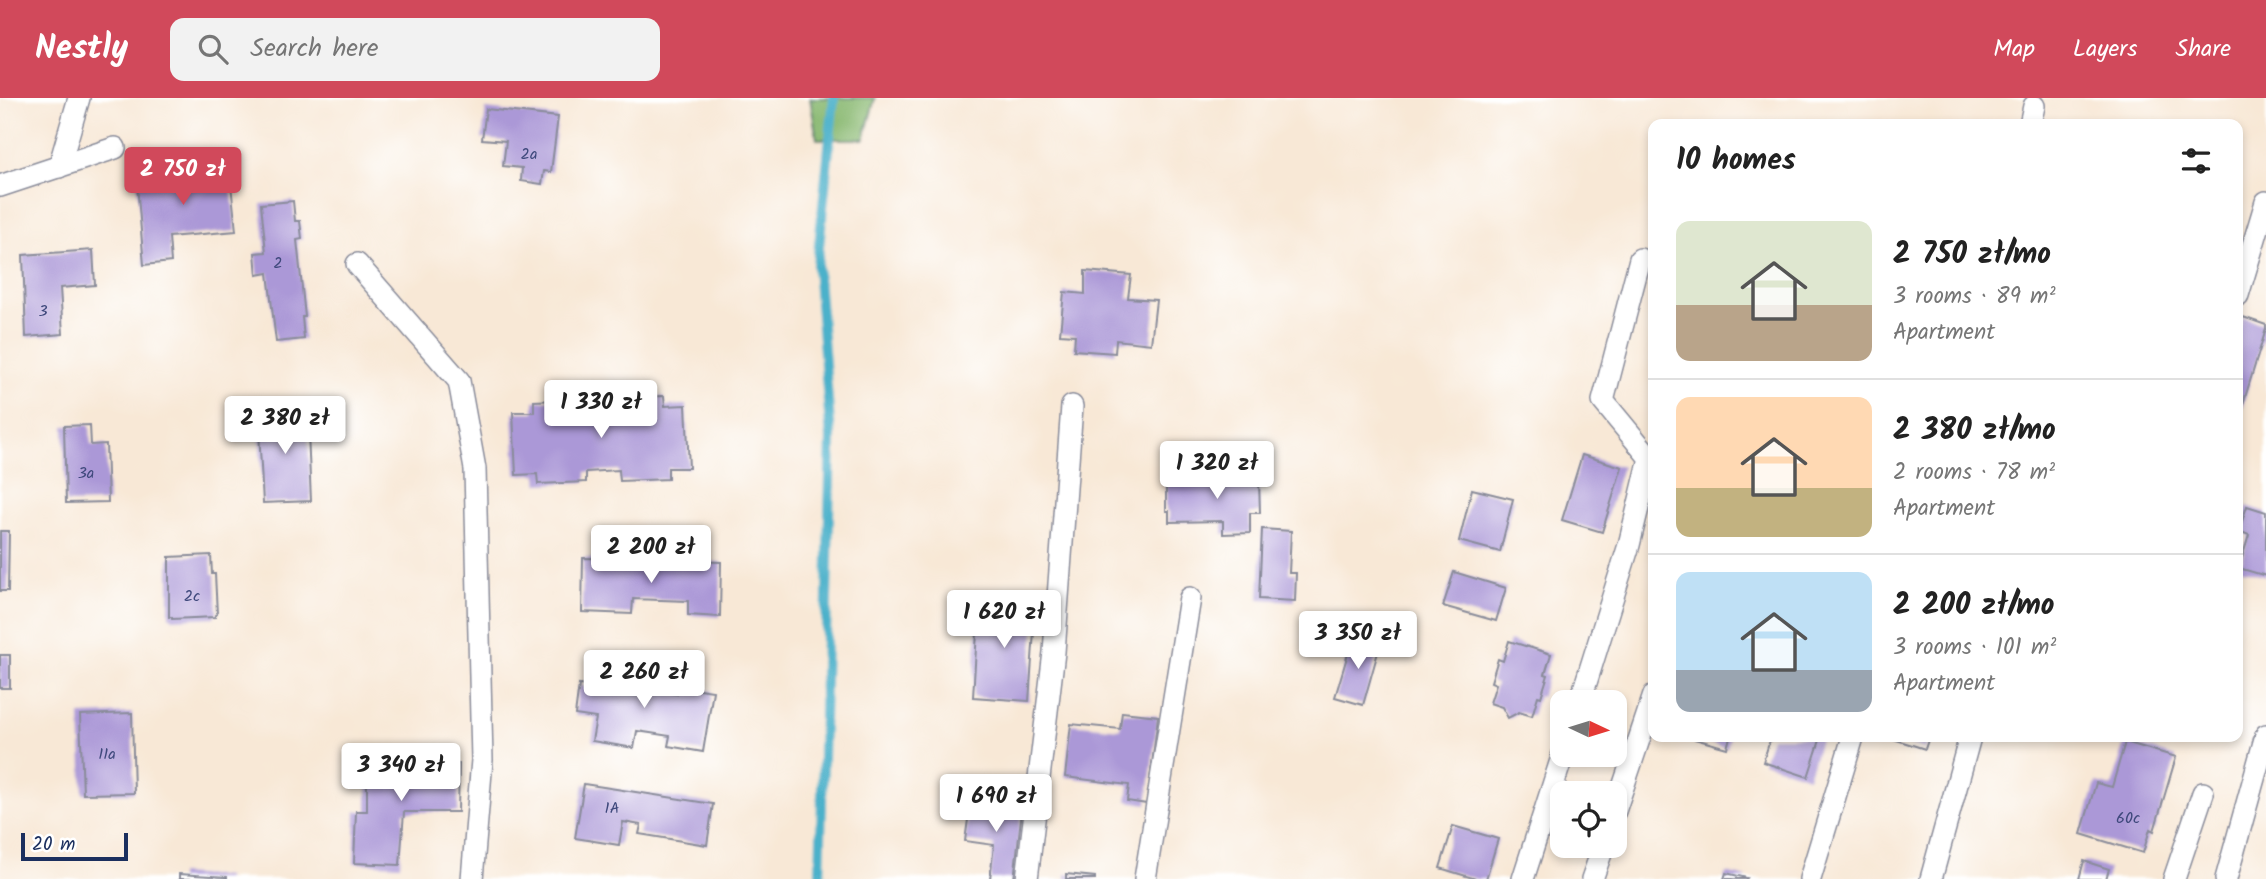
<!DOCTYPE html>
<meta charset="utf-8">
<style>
:root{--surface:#fff;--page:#f2f2f2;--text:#222;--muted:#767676;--line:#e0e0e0;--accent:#d1495b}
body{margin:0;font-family:Kalam,sans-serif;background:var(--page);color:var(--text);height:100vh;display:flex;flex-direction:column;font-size:26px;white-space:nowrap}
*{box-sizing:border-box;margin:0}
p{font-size:23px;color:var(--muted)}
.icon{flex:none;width:38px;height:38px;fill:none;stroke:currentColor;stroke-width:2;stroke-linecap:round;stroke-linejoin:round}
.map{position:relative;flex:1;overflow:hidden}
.details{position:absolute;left:1648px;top:21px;width:595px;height:623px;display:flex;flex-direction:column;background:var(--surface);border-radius:14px;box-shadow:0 4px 10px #0003}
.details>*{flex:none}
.needle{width:46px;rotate:94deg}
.controls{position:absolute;left:1550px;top:592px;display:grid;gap:14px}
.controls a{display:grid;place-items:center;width:77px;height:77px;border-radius:14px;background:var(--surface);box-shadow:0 4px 10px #0003;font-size:35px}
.scale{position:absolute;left:21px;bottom:18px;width:107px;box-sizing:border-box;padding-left:7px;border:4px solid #1b2f5e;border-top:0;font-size:19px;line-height:24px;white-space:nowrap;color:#1b2f5e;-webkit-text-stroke:5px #fff;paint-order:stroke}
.price{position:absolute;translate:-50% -60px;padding:0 16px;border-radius:7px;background:#fff;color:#222;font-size:23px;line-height:46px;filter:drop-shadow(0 2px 4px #0008)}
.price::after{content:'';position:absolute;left:50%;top:42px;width:21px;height:16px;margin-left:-10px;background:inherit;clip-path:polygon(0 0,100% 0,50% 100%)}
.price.active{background:var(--accent);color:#fff}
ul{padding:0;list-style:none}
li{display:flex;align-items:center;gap:21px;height:175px;padding:0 28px}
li+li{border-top:2px solid var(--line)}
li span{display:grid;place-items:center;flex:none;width:196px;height:140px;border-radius:14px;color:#555}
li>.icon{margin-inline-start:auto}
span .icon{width:84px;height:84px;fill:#fffc;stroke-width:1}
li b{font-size:30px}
h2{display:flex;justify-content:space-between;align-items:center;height:84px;padding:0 28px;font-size:30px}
header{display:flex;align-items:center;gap:42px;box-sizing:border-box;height:98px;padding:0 35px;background:var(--accent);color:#fff}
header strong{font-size:33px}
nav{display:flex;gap:38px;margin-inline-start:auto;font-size:24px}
.search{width:490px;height:63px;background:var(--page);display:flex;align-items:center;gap:18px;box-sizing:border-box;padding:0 24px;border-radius:14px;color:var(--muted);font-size:26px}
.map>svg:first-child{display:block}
.forest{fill:#8ab972;stroke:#527468;stroke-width:2}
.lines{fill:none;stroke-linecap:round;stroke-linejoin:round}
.stream{stroke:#4bb1ca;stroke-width:10}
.building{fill:#ab98d7}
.lane-casing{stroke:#8a8c9a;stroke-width:24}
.lane{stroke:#fff;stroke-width:21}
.labels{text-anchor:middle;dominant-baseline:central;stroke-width:5;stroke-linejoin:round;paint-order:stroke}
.number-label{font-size:16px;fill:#3f497c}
</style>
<header>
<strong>Nestly</strong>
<div class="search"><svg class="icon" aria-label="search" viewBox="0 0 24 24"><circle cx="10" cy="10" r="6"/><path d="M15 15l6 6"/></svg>Search here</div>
<nav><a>Map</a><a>Layers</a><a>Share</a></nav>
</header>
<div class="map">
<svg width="2266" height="781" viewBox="0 0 2266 781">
<rect width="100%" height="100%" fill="#fff"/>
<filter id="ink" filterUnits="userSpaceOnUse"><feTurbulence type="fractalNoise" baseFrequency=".0143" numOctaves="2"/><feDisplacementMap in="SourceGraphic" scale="14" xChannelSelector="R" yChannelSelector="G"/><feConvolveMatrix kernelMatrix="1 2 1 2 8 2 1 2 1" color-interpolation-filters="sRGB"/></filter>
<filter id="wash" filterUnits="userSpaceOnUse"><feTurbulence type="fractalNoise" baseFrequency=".00686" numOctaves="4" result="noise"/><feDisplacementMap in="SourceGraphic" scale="28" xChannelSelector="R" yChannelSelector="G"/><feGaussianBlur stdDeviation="1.57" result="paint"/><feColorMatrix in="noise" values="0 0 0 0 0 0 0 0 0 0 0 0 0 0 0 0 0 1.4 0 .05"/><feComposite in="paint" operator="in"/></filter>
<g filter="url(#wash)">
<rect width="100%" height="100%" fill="#f8e8d6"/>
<path class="forest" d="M810,0H875L864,41H817Z"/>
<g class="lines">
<path class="stream" d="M820,781L831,339L817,168L834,0"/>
</g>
<g id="blocks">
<g class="building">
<path d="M486,11L558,19L551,74L544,73L542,86L521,83L522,70L503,68L506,43L482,41Z"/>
<path d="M229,68L236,133L169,139L171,164L144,167L136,75Z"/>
<path d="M293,103L295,123H300L302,141L297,142L305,219H302L304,241L276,244L268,175L257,177L255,155L266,154L261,106Z"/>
<path d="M93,152L95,187L60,190L63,236L26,239L23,157Z"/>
<path d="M1085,173L1131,177L1128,200L1156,202L1151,246L1116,242L1115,255L1074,252L1075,237L1060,236L1064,194L1085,196Z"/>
<path d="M2243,219L2266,227V231L2239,319L2238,234Z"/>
<path d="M664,298L665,308L686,307L689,370H668V381L620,383L619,372L586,374V384L538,386L537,376L516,377L513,314H534V303L582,301L583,312L616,310V300Z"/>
<path d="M307,311L311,403L263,405L258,314Z"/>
<path d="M90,327L91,347L106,346L108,404L66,405L64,328Z"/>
<path d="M1582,357L1622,369L1602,434L1562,422Z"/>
<path d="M1253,364L1252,383H1259L1260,415H1250V435L1223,436V423L1169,424V413H1166V385L1236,383L1237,365Z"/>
<path d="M1472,391L1513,401L1500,454L1459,443Z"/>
<path d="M2247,408L2266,414V478L2239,470L2249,437L2239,433Z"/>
<path d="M1262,431L1291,433L1289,475H1296L1295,503L1259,501Z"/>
<path d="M0,433H9L8,493H0Z"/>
<path d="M211,457L212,476H215L217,516L215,517V519L172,521V519H169V459Z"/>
<path d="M583,460L721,464L720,519L688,517V503L633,501L632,516L582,514Z"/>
<path d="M1454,474L1506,490L1496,523L1443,508Z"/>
<path d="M979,501L1036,505L1029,603L973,599Z"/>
<path d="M1353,539L1380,547L1363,607L1335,599Z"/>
<path d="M1509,543L1551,556L1545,576L1548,577L1541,599L1538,598L1532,618L1519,614L1508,620L1502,609L1490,605L1496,586L1491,584L1498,561L1503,563Z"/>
<rect x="0" y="557" width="10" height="33"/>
<path d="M604,566L646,573L643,591L677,596L678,588L713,593L703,654L668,648L670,638L637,633L634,650L592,643L596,620L575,617L579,587L600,590Z"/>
<path d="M1122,614L1158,618L1147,706L1127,703L1129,687L1065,679L1071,626L1120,631Z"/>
<path d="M132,615L134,695L83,696L80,617Z"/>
<path d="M1696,639H1730L1727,650L1695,641Z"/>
<path d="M1771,639H1821L1808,679L1763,664Z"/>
<path d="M1887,639H1929L1925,651Z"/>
<path d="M2125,644L2176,659L2154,733L2150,731L2143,755L2081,736L2096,685L2112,689Z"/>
<path d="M367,658L442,660L443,666H459L458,714H404L400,767L354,765L356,713H367Z"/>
<path d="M584,686L713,706L707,747L639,736L641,727L623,724L619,747L575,740Z"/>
<path d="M971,700L1012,705L1021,720L1014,781H990L994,747L965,743Z"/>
<path d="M1453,728L1498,741L1486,781H1476L1440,770Z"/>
<path d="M2084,763L2109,771L2106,781H2079Z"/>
<path d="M1726,775L1747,780L1746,781H1724Z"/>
<path d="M179,776L227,779V781H179Z"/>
<path d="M1066,776L1095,779V781H1066Z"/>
</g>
</g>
</g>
<g filter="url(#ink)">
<use href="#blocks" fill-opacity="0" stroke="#8a8c9a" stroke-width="2"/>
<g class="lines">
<g class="lane-casing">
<g id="lane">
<path d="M2030,26L2034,8"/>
<path d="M59,69L79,0"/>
<path d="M0,88L115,50"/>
<path d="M357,166L459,283L475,371L482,662L472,781"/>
<path d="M2238,197L2266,104"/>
<path d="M1580,604L1629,447L1650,360L1603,303L1640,161"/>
<path d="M1615,713L1654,597"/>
<path d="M1027,781L1054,554L1072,308"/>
<path d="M1145,781L1190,500"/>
<path d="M1523,781L1563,656"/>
<path d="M1592,781L1604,747"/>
<path d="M1810,781L1853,639"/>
<path d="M1931,781L1970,639"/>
<path d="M2174,781L2203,695"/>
<path d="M2226,781L2266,637"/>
</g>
</g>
<use href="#lane" class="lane"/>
</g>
</g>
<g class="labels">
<g class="number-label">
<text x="529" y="56">2a</text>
<text x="278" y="165">2</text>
<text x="43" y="213">3</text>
<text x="86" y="375">3a</text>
<text x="192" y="498">2c</text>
<text x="107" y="656">11a</text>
<text x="612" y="710">1A</text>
<text x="2128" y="720">60c</text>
</g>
</g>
</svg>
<div class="controls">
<a><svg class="needle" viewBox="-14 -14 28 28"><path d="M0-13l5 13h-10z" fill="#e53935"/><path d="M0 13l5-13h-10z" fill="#767676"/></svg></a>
<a><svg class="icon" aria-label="locate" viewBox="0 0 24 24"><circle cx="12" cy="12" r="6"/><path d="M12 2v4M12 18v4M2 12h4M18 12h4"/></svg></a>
</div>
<div class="scale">20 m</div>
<b class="price active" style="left:183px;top:109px">2 750 zł</b>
<b class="price" style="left:601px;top:342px">1 330 zł</b>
<b class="price" style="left:285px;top:358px">2 380 zł</b>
<b class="price" style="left:1217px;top:403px">1 320 zł</b>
<b class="price" style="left:651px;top:487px">2 200 zł</b>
<b class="price" style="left:1004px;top:552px">1 620 zł</b>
<b class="price" style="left:1358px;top:573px">3 350 zł</b>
<b class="price" style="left:644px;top:612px">2 260 zł</b>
<b class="price" style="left:401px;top:705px">3 340 zł</b>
<b class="price" style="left:996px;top:736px">1 690 zł</b>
<section class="details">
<h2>10 homes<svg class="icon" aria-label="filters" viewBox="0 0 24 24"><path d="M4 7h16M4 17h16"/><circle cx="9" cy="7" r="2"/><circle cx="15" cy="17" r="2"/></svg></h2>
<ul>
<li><span style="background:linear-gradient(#dfe7d0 60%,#b9a48a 0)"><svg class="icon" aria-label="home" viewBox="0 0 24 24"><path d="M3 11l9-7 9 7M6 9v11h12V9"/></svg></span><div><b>2 750 zł/mo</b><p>3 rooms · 89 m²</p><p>Apartment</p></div></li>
<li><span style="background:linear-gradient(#ffd9b3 65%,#c2b280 0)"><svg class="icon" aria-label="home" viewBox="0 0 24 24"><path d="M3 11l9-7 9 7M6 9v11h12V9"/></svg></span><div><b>2 380 zł/mo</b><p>2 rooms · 78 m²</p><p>Apartment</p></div></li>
<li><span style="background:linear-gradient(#bfe0f5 70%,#9aa5b1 0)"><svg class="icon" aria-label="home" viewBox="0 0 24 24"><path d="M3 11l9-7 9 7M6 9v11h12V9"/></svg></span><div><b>2 200 zł/mo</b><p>3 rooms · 101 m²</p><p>Apartment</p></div></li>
</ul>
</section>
</div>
